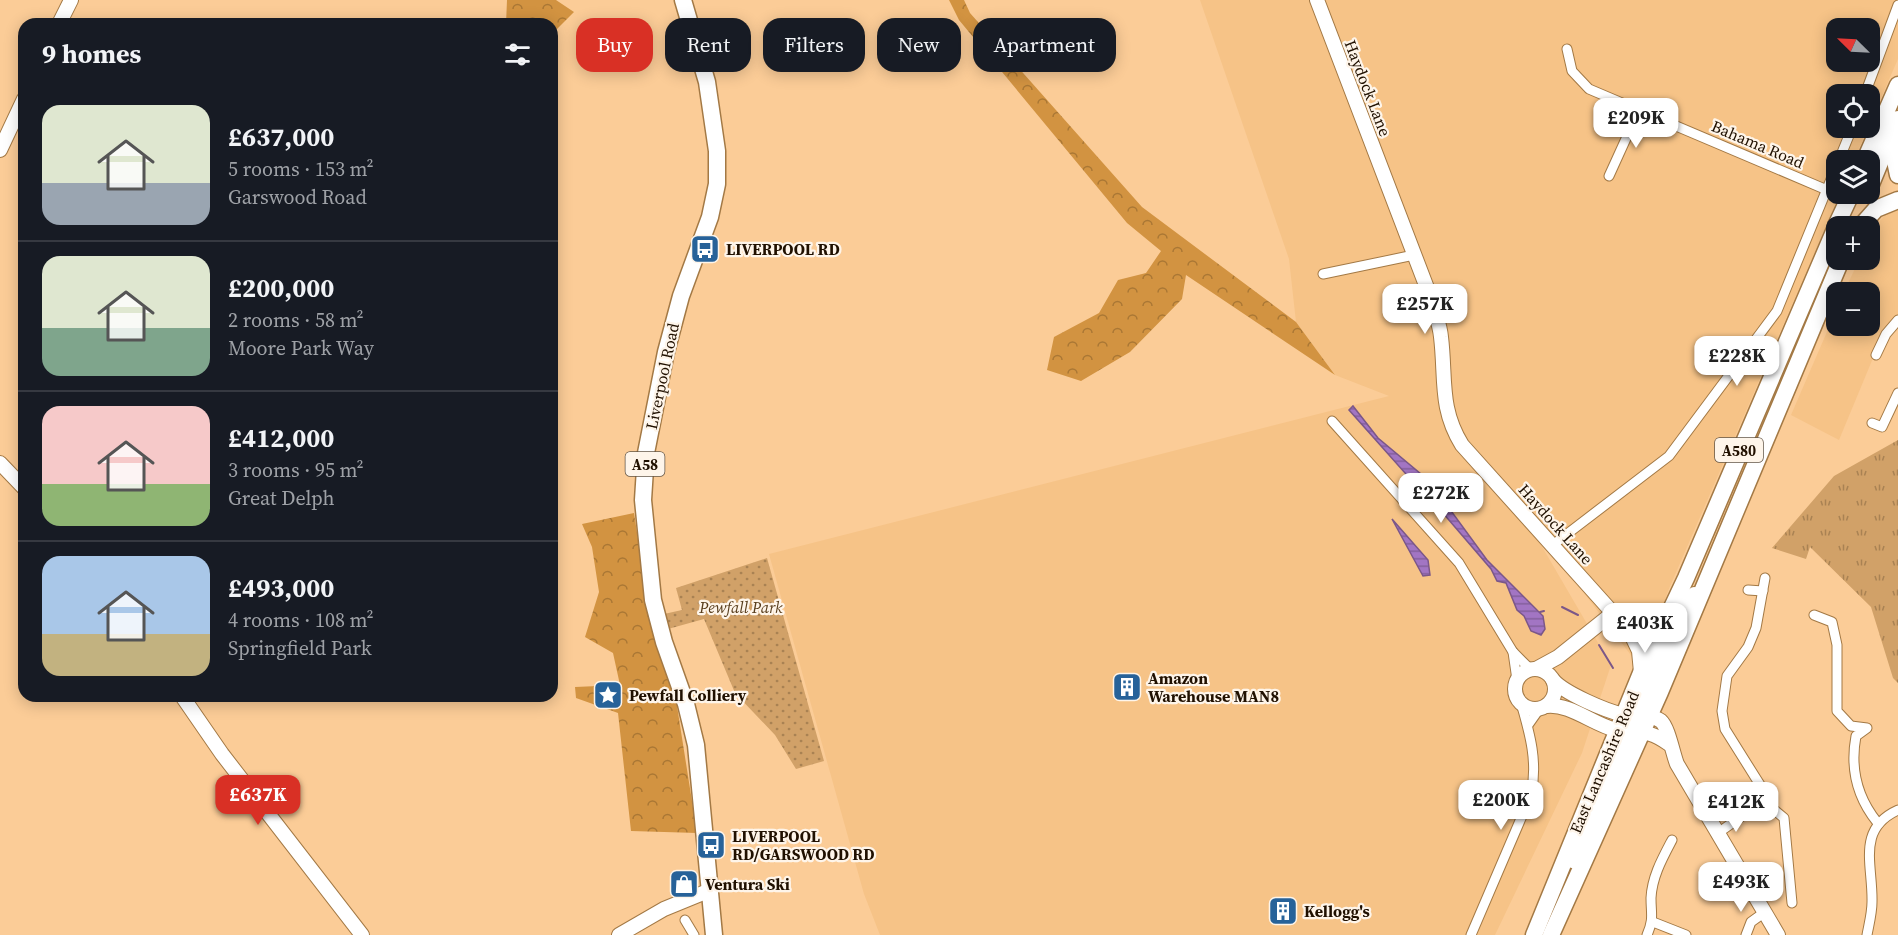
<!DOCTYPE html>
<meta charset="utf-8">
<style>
:root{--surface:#171b24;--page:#20242c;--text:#f1f3f6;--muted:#9ea1a6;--line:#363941;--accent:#d93025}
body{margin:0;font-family:"Source Serif 4",serif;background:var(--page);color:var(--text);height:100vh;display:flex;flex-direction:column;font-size:22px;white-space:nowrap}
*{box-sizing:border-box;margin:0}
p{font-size:20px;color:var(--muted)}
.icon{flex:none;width:33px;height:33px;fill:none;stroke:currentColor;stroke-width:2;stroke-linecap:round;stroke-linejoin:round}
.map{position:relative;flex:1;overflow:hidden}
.panel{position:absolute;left:18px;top:18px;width:540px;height:684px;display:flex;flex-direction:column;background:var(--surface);border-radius:18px;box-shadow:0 3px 15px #0003}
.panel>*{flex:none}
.top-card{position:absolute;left:576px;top:18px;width:570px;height:54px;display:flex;gap:12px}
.needle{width:39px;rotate:294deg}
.buttons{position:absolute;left:1826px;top:18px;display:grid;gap:12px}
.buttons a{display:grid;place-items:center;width:54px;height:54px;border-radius:12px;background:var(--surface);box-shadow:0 3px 15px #0003;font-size:30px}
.price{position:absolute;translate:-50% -51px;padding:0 14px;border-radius:12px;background:#fff;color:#222;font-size:20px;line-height:39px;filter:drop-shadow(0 2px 3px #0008)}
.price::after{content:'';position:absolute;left:50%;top:36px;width:18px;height:14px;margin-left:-9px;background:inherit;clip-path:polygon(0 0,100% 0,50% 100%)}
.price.current{background:var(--accent);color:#fff}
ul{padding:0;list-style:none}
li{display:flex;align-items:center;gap:18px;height:150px;padding:0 24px}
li+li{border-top:2px solid var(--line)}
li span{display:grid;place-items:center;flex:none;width:168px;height:120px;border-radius:18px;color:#555}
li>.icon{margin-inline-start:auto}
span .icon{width:72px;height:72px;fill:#fffc;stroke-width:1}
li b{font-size:26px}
h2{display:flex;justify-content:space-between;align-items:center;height:72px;padding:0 24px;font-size:26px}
.chip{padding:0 21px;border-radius:18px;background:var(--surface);box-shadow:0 3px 15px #0003;font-size:21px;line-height:54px}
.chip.current{background:var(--accent);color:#fff}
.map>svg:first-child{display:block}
.built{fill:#f6c387;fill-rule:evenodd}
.grass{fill:url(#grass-tufts)}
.forest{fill:url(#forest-crowns)}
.park{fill:url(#park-dots)}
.water{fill:url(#water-rules);stroke:#7b5788;stroke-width:1.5}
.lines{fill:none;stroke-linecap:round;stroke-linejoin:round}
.stream{stroke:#7b5788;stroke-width:2}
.street-casing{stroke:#a37945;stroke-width:11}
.secondary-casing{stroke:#a37945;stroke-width:16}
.highway-casing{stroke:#a37945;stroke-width:19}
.street{stroke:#fff;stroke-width:9}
.secondary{stroke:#fff;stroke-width:14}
.highway{stroke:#fff;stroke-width:16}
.labels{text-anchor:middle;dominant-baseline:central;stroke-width:4.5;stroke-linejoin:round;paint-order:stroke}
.shield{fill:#fef5ea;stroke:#635546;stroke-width:1.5}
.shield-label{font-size:15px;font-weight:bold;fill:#201000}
.street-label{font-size:16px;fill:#201000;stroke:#fef5ea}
.poi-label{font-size:16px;font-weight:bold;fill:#201000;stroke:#fef5ea;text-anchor:start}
.park-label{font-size:16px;font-style:italic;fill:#583d1c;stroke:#fef5ea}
</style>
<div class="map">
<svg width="1898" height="935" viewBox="0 0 1898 935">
<defs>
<pattern id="grass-tufts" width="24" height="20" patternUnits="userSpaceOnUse" patternTransform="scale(1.5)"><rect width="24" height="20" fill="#d1a168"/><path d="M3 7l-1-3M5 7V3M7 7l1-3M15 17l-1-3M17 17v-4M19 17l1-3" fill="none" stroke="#a98253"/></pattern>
<pattern id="forest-crowns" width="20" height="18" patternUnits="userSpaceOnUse" patternTransform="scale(1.5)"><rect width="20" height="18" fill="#d29341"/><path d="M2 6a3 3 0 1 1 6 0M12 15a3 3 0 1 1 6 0" fill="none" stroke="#aa7734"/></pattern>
<pattern id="park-dots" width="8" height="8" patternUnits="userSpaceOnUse" patternTransform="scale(1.5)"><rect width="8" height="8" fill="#d1a168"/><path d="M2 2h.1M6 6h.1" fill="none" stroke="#a98253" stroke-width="1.8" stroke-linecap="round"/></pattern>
<pattern id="water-rules" width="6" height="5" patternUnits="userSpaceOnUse" patternTransform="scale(1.5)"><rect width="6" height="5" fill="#a275c3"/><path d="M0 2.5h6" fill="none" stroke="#845f9c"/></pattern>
</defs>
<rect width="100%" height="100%" fill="#fbcc97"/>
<g class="built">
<path d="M1200,0H1898V59L1869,126V94H1836V128H1868L1854,160H1836V194H1840L1668,591L1642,670L1563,565L1537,538L1611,665L1582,753L1495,935H880L864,894L769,554L1389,396L1335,375L1296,322L1289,259ZM1836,28H1869V62H1836Z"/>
<path d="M1898,193V319L1883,334L1839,440L1791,415L1836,311V326H1869V292H1844L1859,260H1869V236L1873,228L1891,209Z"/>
</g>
<path class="grass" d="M1898,440V683L1893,678L1871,607L1810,547L1806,559L1772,548L1834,476Z"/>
<g class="forest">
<path d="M507,0H556L574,12L552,34V24H506Z"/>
<path d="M949,0H964L970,13L1142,207L1296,322L1335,375L1186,275L1182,299L1130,352L1081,381L1047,370L1054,337L1099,313L1118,280L1146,273L1161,251L1127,223L959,20Z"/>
<path d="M634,513L651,624L674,687L697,833L631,831L618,713L576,698L575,687L620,685L613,653L585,637L599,592L592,547L582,524Z"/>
</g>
<path class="park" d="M767,558L824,761L796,769L775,735L735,693L704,619L668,629L664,614L682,610L676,588Z"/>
<g class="water">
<path d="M1353,406L1378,438L1428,480L1430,490L1425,493L1421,491L1349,410Z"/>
<path d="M1446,504L1487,560L1543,616L1545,629L1541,635L1531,631L1524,616L1517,610L1506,583L1497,581L1491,569L1442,512V508Z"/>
<path d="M1392,519L1428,560L1430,575L1423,576Z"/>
</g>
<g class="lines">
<g class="stream">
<path d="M1562,607L1578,615"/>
<path d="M1540,612L1544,611"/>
<path d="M1599,645L1613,668"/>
</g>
<g class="street-casing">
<g id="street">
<path d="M1567,49L1572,71L1589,89L1827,190"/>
<path d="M1865,94L1898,5"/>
<path d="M1839,160L1852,128"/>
<path d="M1609,176L1639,110"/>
<path d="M1323,274L1414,255"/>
<path d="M1876,355L1886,334L1898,320"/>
<path d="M1332,421L1459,563L1513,652L1530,669"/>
<path d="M1872,423L1882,427L1898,393"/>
<path d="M1554,544L1669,456L1777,311L1836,167"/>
<path d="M1748,590L1763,591"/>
<path d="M1814,615L1832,622L1837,645V711L1851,726L1867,728L1856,736C1850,768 1857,797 1877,822"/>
<path d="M1513,652L1517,680"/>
<path d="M1528,725L1540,708"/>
<path d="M1759,804L1772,808L1784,818L1792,903"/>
<path d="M1718,833L1759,804L1762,788L1725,729L1722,711L1727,676L1748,647L1756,628L1765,578"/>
<path d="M685,920L694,935"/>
<path d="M1653,922L1686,935"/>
<path d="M1471,935L1531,795C1538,762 1530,734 1521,703"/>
<path d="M1647,935C1654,919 1651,914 1651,898C1652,877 1662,859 1672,840"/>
<path d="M1746,935L1751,922L1765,912"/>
<path d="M1867,935C1869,924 1872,913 1872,902C1873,865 1856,829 1898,810"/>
</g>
</g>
<g class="secondary-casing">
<g id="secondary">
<path d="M1317,0L1432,301C1435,313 1440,325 1441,337C1446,378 1439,408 1462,445L1630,632L1639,651L1641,672"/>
<path d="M59,24L71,0"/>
<path d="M0,150L24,99"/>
<path d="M0,463L24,488"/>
<path d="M1536,669L1558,657L1613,613"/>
<circle cx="1535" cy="689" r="20"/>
<path d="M1553,680C1564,693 1606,711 1624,715C1636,717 1650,713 1661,721C1668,727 1673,754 1677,764L1778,935"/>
<path d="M182,696L222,754L362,935"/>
<path d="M1546,706C1570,703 1592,724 1616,730C1640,736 1643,726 1669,744"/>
<path d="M1634,720L1694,594"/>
<path d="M1573,861L1610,775L1640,722"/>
<path d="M619,935L664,909L708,891"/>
</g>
</g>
<g class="highway-casing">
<g id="highway">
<path d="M683,0L707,82L717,151V184L710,217L681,296L666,352L646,453L643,500L653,600L664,642L686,704L696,745L714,935"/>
<path d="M1898,137L1893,151L1898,175"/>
<path d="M1865,160L1898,85"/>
<path d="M1869,189L1898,119"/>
<path d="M1836,226L1851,194"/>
<path d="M1861,226L1876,209L1898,200"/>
<path d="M1534,935L1641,673L1686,578L1836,227"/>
<path d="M1551,935L1660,692L1841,260"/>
</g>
</g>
<use href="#street" class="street"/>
<use href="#secondary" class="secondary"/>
<use href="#highway" class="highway"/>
</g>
<defs>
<g id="bus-square" transform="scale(1.5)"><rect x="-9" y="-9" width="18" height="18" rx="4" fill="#276299" stroke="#fef5ea"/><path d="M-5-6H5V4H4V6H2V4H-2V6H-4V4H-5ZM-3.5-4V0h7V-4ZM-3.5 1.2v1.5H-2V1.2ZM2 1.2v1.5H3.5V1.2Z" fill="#fff"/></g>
<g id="building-square" transform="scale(1.5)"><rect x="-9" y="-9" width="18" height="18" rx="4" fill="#276299" stroke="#fef5ea"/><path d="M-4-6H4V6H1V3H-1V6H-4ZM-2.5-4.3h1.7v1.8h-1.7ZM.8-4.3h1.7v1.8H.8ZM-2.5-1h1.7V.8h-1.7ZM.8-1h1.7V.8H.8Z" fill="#fff"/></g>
<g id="sight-square" transform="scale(1.5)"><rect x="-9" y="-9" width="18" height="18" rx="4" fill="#276299" stroke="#fef5ea"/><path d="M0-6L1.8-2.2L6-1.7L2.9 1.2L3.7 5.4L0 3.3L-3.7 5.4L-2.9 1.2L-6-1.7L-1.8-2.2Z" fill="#fff"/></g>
<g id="shop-square" transform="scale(1.5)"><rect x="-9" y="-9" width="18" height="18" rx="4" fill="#276299" stroke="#fef5ea"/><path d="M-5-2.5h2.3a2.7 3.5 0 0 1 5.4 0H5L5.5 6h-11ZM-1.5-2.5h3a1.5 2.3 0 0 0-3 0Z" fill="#fff"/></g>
</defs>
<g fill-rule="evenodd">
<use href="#bus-square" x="705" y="249"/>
<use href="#building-square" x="1127" y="687"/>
<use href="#sight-square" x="608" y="695"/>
<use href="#bus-square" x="711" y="845"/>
<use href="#shop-square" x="684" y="884"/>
<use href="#building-square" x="1283" y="911"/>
</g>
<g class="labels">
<g class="shield">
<rect x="1715" y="438" width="48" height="24" rx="4.5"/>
<rect x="625.5" y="452" width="39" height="24" rx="4.5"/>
</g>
<g class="shield-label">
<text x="1739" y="450">A580</text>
<text x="645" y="464">A58</text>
</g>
<g class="street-label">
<text transform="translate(1368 88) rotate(69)">Haydock Lane</text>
<text transform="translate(1758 144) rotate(23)">Bahama Road</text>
<text transform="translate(662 376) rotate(-78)">Liverpool Road</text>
<text transform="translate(1556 524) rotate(48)">Haydock Lane</text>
<text transform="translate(1604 762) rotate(-67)">East Lancashire Road</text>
</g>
<g class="poi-label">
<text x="726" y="249">LIVERPOOL RD</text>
<text x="1148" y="678">Amazon<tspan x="1148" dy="18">Warehouse MAN8</tspan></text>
<text x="629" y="695">Pewfall Colliery</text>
<text x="732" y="836">LIVERPOOL<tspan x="732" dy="18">RD/GARSWOOD RD</tspan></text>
<text x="705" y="884">Ventura Ski</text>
<text x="1304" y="911">Kellogg's</text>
</g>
<g class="park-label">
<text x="741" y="607">Pewfall Park</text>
</g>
</g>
</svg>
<div class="buttons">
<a><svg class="needle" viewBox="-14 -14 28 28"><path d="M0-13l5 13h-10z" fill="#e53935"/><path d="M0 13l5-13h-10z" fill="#9ea1a6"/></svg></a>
<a><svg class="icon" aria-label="locate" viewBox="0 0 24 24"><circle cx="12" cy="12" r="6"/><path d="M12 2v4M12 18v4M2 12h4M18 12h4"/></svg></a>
<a><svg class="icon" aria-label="layers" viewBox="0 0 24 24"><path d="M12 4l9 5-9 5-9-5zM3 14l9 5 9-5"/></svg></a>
<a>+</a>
<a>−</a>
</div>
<b class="price" style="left:1636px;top:149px">£209K</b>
<b class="price" style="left:1425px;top:335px">£257K</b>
<b class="price" style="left:1737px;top:387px">£228K</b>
<b class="price" style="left:1441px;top:524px">£272K</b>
<b class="price" style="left:1645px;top:654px">£403K</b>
<b class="price current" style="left:258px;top:826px">£637K</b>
<b class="price" style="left:1501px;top:831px">£200K</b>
<b class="price" style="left:1736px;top:833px">£412K</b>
<b class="price" style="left:1741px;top:913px">£493K</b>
<div class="top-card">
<a class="chip current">Buy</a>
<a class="chip">Rent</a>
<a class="chip">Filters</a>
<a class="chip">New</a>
<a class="chip">Apartment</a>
</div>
<section class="panel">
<h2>9 homes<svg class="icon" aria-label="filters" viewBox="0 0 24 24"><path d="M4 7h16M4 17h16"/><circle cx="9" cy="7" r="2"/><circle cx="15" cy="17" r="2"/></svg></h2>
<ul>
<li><span style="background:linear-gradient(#dfe7d0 65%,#9aa5b1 0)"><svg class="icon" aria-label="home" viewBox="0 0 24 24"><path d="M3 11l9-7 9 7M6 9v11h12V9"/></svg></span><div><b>£637,000</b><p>5 rooms · 153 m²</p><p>Garswood Road</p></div></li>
<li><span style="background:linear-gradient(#dfe7d0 60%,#7fa58c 0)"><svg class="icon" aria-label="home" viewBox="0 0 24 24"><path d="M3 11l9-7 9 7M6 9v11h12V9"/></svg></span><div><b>£200,000</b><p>2 rooms · 58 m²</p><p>Moore Park Way</p></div></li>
<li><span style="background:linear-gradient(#f6c9c9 65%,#8fb573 0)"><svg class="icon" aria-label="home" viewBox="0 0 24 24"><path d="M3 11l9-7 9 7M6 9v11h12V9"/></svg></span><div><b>£412,000</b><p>3 rooms · 95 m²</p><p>Great Delph</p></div></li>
<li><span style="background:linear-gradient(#a9c7e8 65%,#c2b280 0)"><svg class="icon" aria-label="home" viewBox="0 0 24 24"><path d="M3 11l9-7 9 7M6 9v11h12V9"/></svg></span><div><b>£493,000</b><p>4 rooms · 108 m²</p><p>Springfield Park</p></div></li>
</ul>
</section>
</div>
